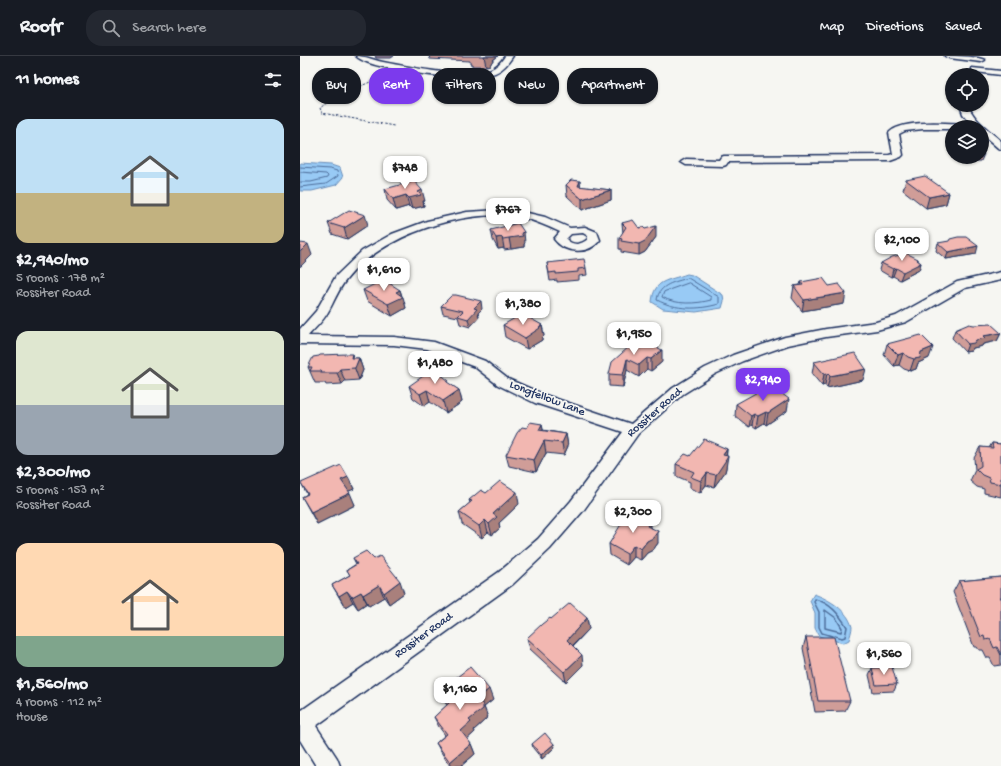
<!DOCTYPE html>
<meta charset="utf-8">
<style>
:root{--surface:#171b24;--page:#242831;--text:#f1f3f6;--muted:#9ea1a6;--line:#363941;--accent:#7c3aed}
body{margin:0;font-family:"Gochi Hand",sans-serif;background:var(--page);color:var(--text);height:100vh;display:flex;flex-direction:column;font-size:15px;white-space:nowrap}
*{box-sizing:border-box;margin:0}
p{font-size:13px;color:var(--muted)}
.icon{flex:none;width:22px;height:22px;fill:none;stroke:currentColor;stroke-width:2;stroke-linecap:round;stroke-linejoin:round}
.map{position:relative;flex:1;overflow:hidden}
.side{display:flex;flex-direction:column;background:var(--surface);width:300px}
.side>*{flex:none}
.banner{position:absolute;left:12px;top:12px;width:380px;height:36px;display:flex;gap:8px}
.controls{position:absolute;left:645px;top:12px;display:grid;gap:8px}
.controls a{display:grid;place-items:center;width:44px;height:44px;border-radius:50%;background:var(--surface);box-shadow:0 1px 3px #0004;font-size:20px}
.price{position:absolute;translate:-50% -34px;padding:0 9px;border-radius:8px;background:#fff;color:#222;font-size:13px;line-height:26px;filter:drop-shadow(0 1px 2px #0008)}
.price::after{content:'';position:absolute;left:50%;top:24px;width:12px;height:9px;margin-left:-6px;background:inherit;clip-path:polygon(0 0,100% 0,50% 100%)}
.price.current{background:var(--accent);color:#fff}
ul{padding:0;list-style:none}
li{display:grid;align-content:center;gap:8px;height:212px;padding:0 16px}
li span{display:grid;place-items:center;height:124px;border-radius:12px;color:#555}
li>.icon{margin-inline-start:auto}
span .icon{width:72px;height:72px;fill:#fffc;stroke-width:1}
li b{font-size:17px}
h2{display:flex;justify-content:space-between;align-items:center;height:48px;padding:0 16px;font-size:17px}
.pill{padding:0 14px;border-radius:16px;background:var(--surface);box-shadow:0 1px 3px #0004;font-size:14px;line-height:36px}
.pill.current{background:var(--accent);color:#fff}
header{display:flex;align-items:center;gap:24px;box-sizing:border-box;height:56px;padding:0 20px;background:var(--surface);border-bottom:1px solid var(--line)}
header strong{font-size:19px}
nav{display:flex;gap:22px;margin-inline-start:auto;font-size:14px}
.search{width:280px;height:36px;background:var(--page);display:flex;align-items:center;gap:10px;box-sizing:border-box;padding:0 14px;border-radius:16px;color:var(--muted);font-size:15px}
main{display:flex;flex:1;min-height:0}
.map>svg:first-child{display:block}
.water{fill:#98caf5;stroke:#668cb9}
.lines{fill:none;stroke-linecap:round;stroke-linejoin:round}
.shore-far1{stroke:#4d6d9a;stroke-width:1}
.shore{stroke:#4d6d9a;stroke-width:1.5}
.minor-casing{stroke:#1b2f5e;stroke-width:3}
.path{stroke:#1b2f5e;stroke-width:1;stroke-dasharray:2.5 1.5;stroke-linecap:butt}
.minor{fill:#f6f6f2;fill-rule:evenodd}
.wall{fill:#d09d98;stroke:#1b2f5e}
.shaded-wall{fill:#a9807c;stroke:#1b2f5e}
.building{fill:#f2b7b1;stroke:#1b2f5e}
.labels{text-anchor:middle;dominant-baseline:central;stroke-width:3.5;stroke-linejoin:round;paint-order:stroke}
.street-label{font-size:12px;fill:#1b2f5e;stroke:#f6f6f2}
</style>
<header>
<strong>Roofr</strong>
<div class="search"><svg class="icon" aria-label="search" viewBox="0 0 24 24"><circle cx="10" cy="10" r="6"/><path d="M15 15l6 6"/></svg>Search here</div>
<nav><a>Map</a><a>Directions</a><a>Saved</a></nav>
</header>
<main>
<section class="side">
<h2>11 homes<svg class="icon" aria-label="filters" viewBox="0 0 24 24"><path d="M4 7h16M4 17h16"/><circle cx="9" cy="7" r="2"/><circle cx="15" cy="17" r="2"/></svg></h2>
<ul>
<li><span style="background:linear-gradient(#bfe0f5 60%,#c2b280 0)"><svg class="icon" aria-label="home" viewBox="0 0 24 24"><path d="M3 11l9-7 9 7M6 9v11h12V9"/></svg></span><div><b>$2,940/mo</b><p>5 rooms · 178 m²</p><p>Rossiter Road</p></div></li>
<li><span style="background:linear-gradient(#dfe7d0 60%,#9aa5b1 0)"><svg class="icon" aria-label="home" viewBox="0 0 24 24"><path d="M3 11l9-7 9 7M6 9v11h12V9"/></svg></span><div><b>$2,300/mo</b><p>5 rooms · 153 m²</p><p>Rossiter Road</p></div></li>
<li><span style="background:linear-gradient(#ffd9b3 75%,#7fa58c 0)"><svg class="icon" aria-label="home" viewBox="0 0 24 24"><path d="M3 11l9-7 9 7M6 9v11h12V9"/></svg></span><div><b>$1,560/mo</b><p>4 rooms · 112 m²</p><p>House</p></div></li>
</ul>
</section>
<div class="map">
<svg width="701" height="710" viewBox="0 0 701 710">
<rect width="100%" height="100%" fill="#f6f6f2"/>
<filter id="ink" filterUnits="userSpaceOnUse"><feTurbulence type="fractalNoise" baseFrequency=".025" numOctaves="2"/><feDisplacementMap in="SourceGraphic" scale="8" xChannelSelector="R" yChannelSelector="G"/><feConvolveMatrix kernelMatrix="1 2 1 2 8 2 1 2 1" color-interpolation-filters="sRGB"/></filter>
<g filter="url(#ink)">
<g class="water">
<path d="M0,107L31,109L40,112L43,121L36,129L12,135H0Z"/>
<path d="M387,218L392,219L423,239L424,245L422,252L396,256L363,253L352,246C354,223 368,225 387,218Z"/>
<path d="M514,538C528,543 548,554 552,571C552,574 550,580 549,584L543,587L519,580L515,572V557L510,545Z"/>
</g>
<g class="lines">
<g class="shore-far1">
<path d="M0,111L30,113L37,115L38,120L26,128L0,131"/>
<path d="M0,116L26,118L28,120L27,122L11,126H0"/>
<path d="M388,222L419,241V248C398,254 376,254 357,244C359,228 375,226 388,222Z"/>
<path d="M389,227L411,241V244C396,248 376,249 362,241L364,236Z"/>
</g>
<g class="shore">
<path d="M525,554L536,562L542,572L541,576L525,572Z"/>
<path d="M532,580L522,577L519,571V556L514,546L515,543C530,547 539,558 547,571L545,581L542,582L535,580"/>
</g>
<g class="minor-casing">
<g id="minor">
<path d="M56,0C66,0 73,4 83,6C109,11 165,23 189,14C197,11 201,6 205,0H213C208,7 204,13 195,17C186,21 175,21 165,21C145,22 68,13 56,0Z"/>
<path d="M645,0C656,0 676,0 685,4L681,6L649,2Z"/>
<path d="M672,12L701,15V19L675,16H672Z"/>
<path d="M660,49H668C674,65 689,74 701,85V93L698,92L682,78V71H652V73H623L605,75L599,78L603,99L601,101L590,105L428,106L426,109L423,110L386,109L381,106L386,103L419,104L421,101L424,100L589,99L593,98L589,77C603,62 653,68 671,68L663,58Z"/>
<path d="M199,154L219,155L245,161L270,172L285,171L297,176L300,184C289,199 265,198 254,183L260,176C247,170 234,164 220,161C164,152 81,179 46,224C38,234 34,246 28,256C23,265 15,272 8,280L94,281L134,286L185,305L208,323L245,339L331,368L373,332L405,312L433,299L485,281L526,273L576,266L596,260L657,226L701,216V224L665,232L606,266L577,274L526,281L488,289L443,305L415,318L383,338L338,378L283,455L250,493L213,528L16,670L37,702L40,710H16L0,684V653L2,654L199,516L238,483L271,445L323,376L235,347L198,329L175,311L127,293L94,289L0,288V273L16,255L36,220L62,195L92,178L127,165L167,156ZM283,177L288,180V183C281,189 273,190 266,183L271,178Z"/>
</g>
</g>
<path class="path" d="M88,18L32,43L20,52L22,57L94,70"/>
<use href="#minor" class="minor"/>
</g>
<g class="wall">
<path d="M75,0H94L91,2H76Z"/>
<path d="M129,0H198L193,4L190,9L186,10H172V8H170V5L130,3Z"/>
<path d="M682,96L684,98L681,105H665L663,101H682Z"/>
<path d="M606,124L649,137L646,148L626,152L603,134Z"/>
<path d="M266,129L311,134V144L282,154L267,140Z"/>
<path d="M85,133L125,145H123L124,150L112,153L109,150L96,154L87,144Z"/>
<path d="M28,167L68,169L47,183L32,178Z"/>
<path d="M322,167L345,173L356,181L345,196L339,199L321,196V193H319V182L323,177Z"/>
<path d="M191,174L225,187L224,188V191L211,193L204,194V192L198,193L193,184Z"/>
<path d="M638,187L676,198L646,203L636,195Z"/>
<path d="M618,203V205L621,207L619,214L600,224L593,220L591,221L579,214L581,207Z"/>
<path d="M247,207L286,212L287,219L279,220V224L257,226V224L250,225Z"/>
<path d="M501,226L544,248L502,255L492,242L494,230L500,229Z"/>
<path d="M84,229L100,234L106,252L92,260L67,245L63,234Z"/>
<path d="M141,250L182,253L178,257L179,261L170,271L160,268L158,261L143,258Z"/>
<path d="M224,261L242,269L244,280L242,282V284L227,293L205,281L203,269Z"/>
<path d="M655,274L701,277L697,285L683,288L682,290L673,292L671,295L665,296L652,282Z"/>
<path d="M339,282L362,306L351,315L347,313L339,321L327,314L323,331L309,330V318Z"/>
<path d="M587,288L629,302L618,307L616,313L610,315L604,313L599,309L594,310L584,299Z"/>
<path d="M54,302H59L63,314L59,324L45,325L42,328L26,329L25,327H15L8,311Z"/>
<path d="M514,306L563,324L527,332L525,329L522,330L512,318Z"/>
<path d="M149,328L159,334L162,346L146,357L130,346L124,350L113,342L109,330Z"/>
<path d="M436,348L487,355L466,369L464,367L456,372L452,369L449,371L435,360Z"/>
<path d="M242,368L243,374L266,378L268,390L264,399L246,397L236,416L209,410L206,399L227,372Z"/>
<path d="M692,387L701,388V441L684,437V433L677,431L670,425L675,414L674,402L680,391L689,392Z"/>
<path d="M427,393L426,412L425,416L414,431L406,429L400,437L390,432V426L376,420V408L390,400Z"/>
<path d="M48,421L54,433L48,435L55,449L17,468L2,441L7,438L1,427Z"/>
<path d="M186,437L219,448L199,467L200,472L192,479L188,476L182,482L162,468L159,456L170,447L169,444Z"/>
<path d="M325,467L350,472L358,487L353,494L347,497L341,504L334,501L327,509L310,499L309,488Z"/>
<path d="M53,502L104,537L89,548L84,541L69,550L67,547L58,553L53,546L45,551L32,529L50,519L47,514L56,508Z"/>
<path d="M701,521V609L694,610L690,602H687L683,594H679L677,591H674L653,536L659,525Z"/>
<path d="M287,562L289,573L273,590L283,609L266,626L230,593L227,582L251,563Z"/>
<path d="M506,581L550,645L545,655L515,656L503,592Z"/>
<path d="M572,612L597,628L594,635L573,636L569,619Z"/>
<path d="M140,634L193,644L184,651L187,659L186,663L174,674L175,676L167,683L171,688L175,698L161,710H150L141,696L136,687L145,679L139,671L134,661L147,649L144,645Z"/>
<path d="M232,688L255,691L242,703L233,692Z"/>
</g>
<g class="shaded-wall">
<path d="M184,0H198L193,4L190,9L186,10Z"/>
<path d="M280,125L281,135L279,141L278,130Z"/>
<path d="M122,134L125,145H123L124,150L112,153L109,142L118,136Z"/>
<path d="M311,134V144L282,154V143Z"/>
<path d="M649,137L646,148L626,152L629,141Z"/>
<path d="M106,139L109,150L96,154L93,143Z"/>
<path d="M65,159L68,169L47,183L44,172Z"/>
<path d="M356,170V181L345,196L339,199V188Z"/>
<path d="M224,176L225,187L224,188V191L211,193L209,182Z"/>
<path d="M202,181L204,192L198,193L196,182Z"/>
<path d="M8,188L12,199L0,211V196Z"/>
<path d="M678,190L676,198L646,203L648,196Z"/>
<path d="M618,203L617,209L621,207L619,214L600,224L603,216Z"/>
<path d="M596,212L593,220L591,221L593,213Z"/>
<path d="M100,234L102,241H103L106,252L92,260L88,248L96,236Z"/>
<path d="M546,237L544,248L502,255L504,244Z"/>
<path d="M181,245L182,253L178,257L179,261L170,271L168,263L174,252Z"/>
<path d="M242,269L244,280L242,282V284L227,293L225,282Z"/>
<path d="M701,277L697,285L683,288L682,290L673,292L671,295L665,296L668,288L676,284L683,280Z"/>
<path d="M633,291L629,302L618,307L616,313L610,315L614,303L621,296Z"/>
<path d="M362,294V306L351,315V303Z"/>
<path d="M603,297L599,309L594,310L598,299Z"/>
<path d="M52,298L56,309L59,302L63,314L59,324L51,302Z"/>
<path d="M347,302V313L339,321V309Z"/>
<path d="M327,303V314L323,331V319Z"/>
<path d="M40,313L45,325L42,328L37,317Z"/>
<path d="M566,313L563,324L527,332L530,320Z"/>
<path d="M527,317L525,329L522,330L524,318Z"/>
<path d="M127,334L130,346L124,350L120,338Z"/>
<path d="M159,334L162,346L146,357L143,345Z"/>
<path d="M489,343L487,355L466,369L468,357Z"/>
<path d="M466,356L464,367L456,372L458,360Z"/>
<path d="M454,358L452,369L449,371L451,360Z"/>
<path d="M242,368L244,380L239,374Z"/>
<path d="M266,378L268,390L264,399L262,387Z"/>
<path d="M244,385L246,397L236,416L234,404Z"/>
<path d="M427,393L426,402L428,400L426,412L425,416L414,431L416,419L423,399Z"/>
<path d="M407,417L406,429L400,437L401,425Z"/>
<path d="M48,421L54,433L47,436L41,424Z"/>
<path d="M217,436L219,448L199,467L200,472L192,479L189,468L193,458Z"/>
<path d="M50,437L55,449L17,468L11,456Z"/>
<path d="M185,464L188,476L182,482L179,470Z"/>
<path d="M350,465V477L347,470Z"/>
<path d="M358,475V487L353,494L347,497L341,504V493L347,485Z"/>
<path d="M334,489V501L327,509V498Z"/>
<path d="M100,525L104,537L89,548L84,537Z"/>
<path d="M79,529L84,541L69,550L63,539Z"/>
<path d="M47,535L53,546L45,551L39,540Z"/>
<path d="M61,536L67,547L58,553L52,541Z"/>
<path d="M287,562L289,573L268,594L267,584Z"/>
<path d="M282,599L283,609L266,626L264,616Z"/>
<path d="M189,633L193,644L184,651L187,659L186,663L174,674L175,676L165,685L161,675L169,664L178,642Z"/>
<path d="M171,688L175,698L161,710H152L150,706Z"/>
<path d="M254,688L255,691L242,703L241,699Z"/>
</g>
<g class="building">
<path d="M625,120L649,137L629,141L606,124Z"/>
<path d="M271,124L280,125L278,130L311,134L282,143L266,129Z"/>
<path d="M114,125L122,134L118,136L121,139L109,142L106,139L93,143L85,133Z"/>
<path d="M49,154L65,159L44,172L28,167Z"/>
<path d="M333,164L339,172L343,171L345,173L356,170L345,185L339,188L321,185L322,183L319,182L326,171L322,167Z"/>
<path d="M218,167L224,176L221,177L223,180L209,182L203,183L202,181L196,182L191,174Z"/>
<path d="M658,181H666L678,190L648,196L638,187L649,185L650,183Z"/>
<path d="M0,187L8,188L0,196Z"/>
<path d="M606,197L618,203L617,204L621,207L603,216L596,212L593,213L581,207L592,201Z"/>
<path d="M284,203L286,212L278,213V216L256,218V216L249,217L247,207Z"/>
<path d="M523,222L529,230L539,228L546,237L504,244L494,230L503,229L501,226Z"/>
<path d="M79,226L84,229L89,227L100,234L96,236L103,241L88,248L63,234Z"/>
<path d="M152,239H156L181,245L174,252L177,253L168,263L158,260L163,255L141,250Z"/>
<path d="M220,259L224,261L226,260L242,269L239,271L240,272L225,282L203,269Z"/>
<path d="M669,268L674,269L691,268L701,277L683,280L685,282L676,284L674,287L668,288L655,274Z"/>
<path d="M621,279L633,291L621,296L620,302L614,303L608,301L603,297L598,299L587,288Z"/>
<path d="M339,282L362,294L351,303L347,302L339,309L327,303L323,319L309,318L312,306Z"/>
<path d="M555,297L566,313L530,320L527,317L524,318L514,306Z"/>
<path d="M47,298H52L51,302H59L55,312L40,313L37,317H21L22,315H10L12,311H8L13,301L19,300L20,299Z"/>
<path d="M133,313L144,321L149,325L147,326L159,334L143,345L127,334L120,338L109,330Z"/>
<path d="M470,329L489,343L468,357L466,356L458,360L454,358L451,360L436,348Z"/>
<path d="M230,366L242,368L239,374L266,378L262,387L244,385L234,404L206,399L217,377L222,371L227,372Z"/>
<path d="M404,383L427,393L423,399L428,400L425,404H426L416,419L407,417L401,425L391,421L394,416L376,408L385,398L390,400Z"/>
<path d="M692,387L701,388V428L690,426L689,422L682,419L676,413L681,410L680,391L693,392Z"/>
<path d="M41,409L48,421L41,424L50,437L11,456L2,441L8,438L1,427Z"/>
<path d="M200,425L217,436L193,458L197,461L189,468L185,464L179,470L159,456L172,445L169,444L181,434L186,437Z"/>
<path d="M332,457L350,465L347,470L358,475L353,482L347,485L341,493L334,489L327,498L309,488L323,465L325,467Z"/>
<path d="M66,495L74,503L80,500L100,525L84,537L79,529L63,539L61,536L52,541L47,535L39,540L32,529L50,519L47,514L57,508L53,502Z"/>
<path d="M701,521V541H700L701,542V599L697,591L694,592L690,583L685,584L684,580L681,581L659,525Z"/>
<path d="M270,547L287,562L267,584L282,599L264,616L227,582L242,568L250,562L251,563Z"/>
<path d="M506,581H534L550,645H518Z"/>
<path d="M170,611L189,633L178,642L183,649V653L169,664L171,666L161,675L171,688L150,706L136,687L147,678L134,661L149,647L140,634Z"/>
<path d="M592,611L597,628L576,629L572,612Z"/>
<path d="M245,677L254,688L241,699L232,688Z"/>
</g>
</g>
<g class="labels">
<g class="street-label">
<text transform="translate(247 343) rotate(21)">Longfellow Lane</text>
<text transform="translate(355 357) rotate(-41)">Rossiter Road</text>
<text transform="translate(124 580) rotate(-36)">Rossiter Road</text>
</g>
</g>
</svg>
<div class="controls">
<a><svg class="icon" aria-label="locate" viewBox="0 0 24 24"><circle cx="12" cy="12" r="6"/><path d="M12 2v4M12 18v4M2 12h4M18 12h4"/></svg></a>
<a><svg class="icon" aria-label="layers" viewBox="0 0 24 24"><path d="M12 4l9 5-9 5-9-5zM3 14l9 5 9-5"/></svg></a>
</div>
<b class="price" style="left:105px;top:134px">$748</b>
<b class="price" style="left:208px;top:176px">$767</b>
<b class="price" style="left:602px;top:206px">$2,100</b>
<b class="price" style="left:84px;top:236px">$1,610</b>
<b class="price" style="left:223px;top:270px">$1,380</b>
<b class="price" style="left:334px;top:300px">$1,950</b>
<b class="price" style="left:135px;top:329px">$1,480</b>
<b class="price current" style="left:463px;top:346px">$2,940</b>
<b class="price" style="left:333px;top:478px">$2,300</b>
<b class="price" style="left:584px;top:620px">$1,560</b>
<b class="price" style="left:160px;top:655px">$1,160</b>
<div class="banner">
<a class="pill">Buy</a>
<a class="pill current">Rent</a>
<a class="pill">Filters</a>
<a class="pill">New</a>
<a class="pill">Apartment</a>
</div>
</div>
</main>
